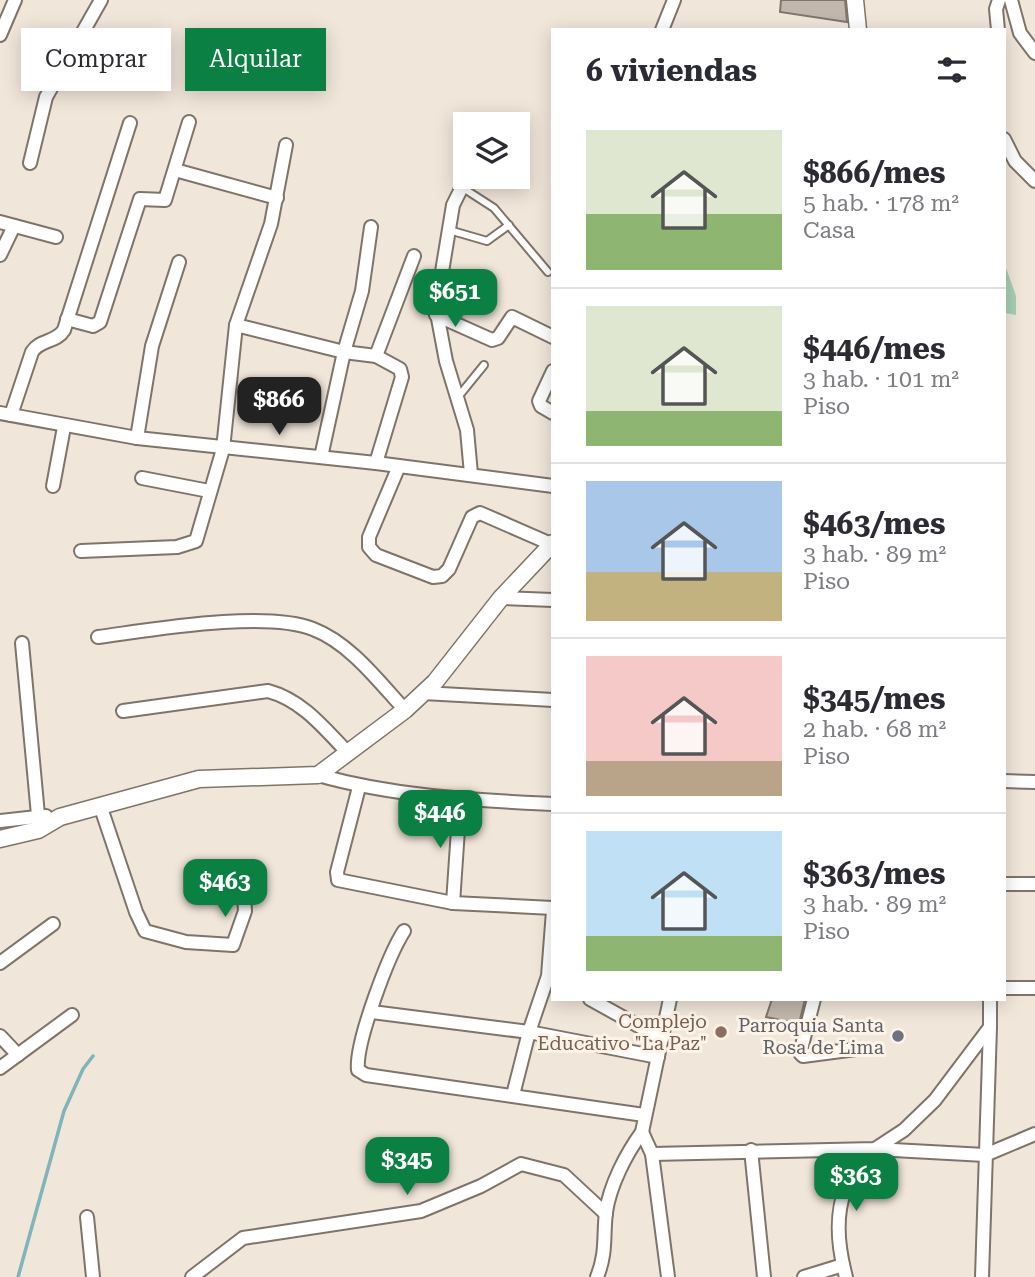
<!DOCTYPE html>
<html lang="es">
<meta charset="utf-8">
<style>
:root{--surface:#fff;--page:#f2f2f3;--text:#2b2b33;--muted:#7c7c81;--line:#e1e1e2;--accent:#0b8043}
body{margin:0;font-family:"Roboto Serif",serif;background:var(--page);color:var(--text);height:100vh;display:flex;flex-direction:column;font-size:26px;white-space:nowrap}
*{box-sizing:border-box;margin:0}
p{font-size:23px;color:var(--muted)}
.icon{flex:none;width:38px;height:38px;fill:none;stroke:currentColor;stroke-width:2;stroke-linecap:round;stroke-linejoin:round}
.map{position:relative;flex:1;overflow:hidden}
.panel{position:absolute;left:551px;top:28px;width:455px;height:973px;display:flex;flex-direction:column;background:var(--surface);border-radius:0px;box-shadow:0 4px 18px #0003}
.panel>*{flex:none}
.top-card{position:absolute;left:21px;top:28px;width:425px;height:63px;display:flex;gap:14px}
.tools{position:absolute;left:453px;top:112px;display:grid;gap:14px}
.tools a{display:grid;place-items:center;width:77px;height:77px;border-radius:0px;background:var(--surface);box-shadow:0 4px 18px #0003;font-size:35px}
.price{position:absolute;translate:-50% -60px;padding:0 16px;border-radius:14px;background:var(--accent);color:#fff;font-size:23px;line-height:46px;filter:drop-shadow(0 2px 4px #0008)}
.price::after{content:'';position:absolute;left:50%;top:42px;width:21px;height:16px;margin-left:-10px;background:inherit;clip-path:polygon(0 0,100% 0,50% 100%)}
.price.selected{background:#222;color:#fff}
ul{padding:0;list-style:none}
li{display:flex;align-items:center;gap:21px;height:175px;padding:0 35px}
li+li{border-top:2px solid var(--line)}
li span{display:grid;place-items:center;flex:none;width:196px;height:140px;border-radius:0px;color:#555}
li>.icon{margin-inline-start:auto}
span .icon{width:84px;height:84px;fill:#fffc;stroke-width:1}
li b{font-size:30px}
h2{display:flex;justify-content:space-between;align-items:center;height:84px;padding:0 35px;font-size:30px}
.pill{padding:0 24px;border-radius:0px;background:var(--surface);box-shadow:0 4px 18px #0003;font-size:24px;line-height:63px}
.pill.selected{background:var(--accent);color:#fff}
.map>svg:first-child{display:block}
.green{fill:#a7cfb5}
.lines{fill:none;stroke-linecap:round;stroke-linejoin:round}
.stream{stroke:#7fb4bb;stroke-width:3.5}
.building{fill:#c2b7ac;stroke:#80766c;stroke-width:2;filter:url(#shadow)}
.lane-casing{stroke:#7e7469;stroke-width:10}
.street-casing{stroke:#7e7469;stroke-width:16}
.secondary-casing{stroke:#7e7469;stroke-width:19}
.lane{stroke:#fff;stroke-width:6}
.street{stroke:#fff;stroke-width:12}
.secondary{stroke:#fff;stroke-width:16}
.education-dot{fill:#8d6e63;stroke:#fef3e7;stroke-width:2.5}
.worship-dot{fill:#6b7280;stroke:#fef3e7;stroke-width:2.5}
.labels{text-anchor:middle;dominant-baseline:central;stroke-width:6;stroke-linejoin:round;paint-order:stroke}
.education-label{font-size:19px;fill:#785e54;stroke:#fef3e7;text-anchor:end}
.worship-label{font-size:19px;fill:#5b616d;stroke:#fef3e7;text-anchor:end}
</style>
<div class="map">
<svg width="1035" height="1277" viewBox="0 0 1035 1277">
<defs>
<filter id="shadow"><feDropShadow dx="4.5" dy="-4.5" stdDeviation="0" flood-color="#0004"/></filter>
</defs>
<rect width="100%" height="100%" fill="#f1e6da"/>
<path class="green" d="M1005,265L1016,296V315L1005,313Z"/>
<g class="lines">
<path class="stream" d="M18,1277L64,1111L83,1069L93,1056"/>
</g>
<g class="building">
<path d="M781,0H845L847,22L780,12Z"/>
<path d="M772,999H805L799,1024L766,1017Z"/>
</g>
<g class="lines">
<g class="lane-casing">
<g id="lane">
<path d="M460,186L494,208L548,272"/>
<path d="M449,230L487,241L509,225"/>
<path d="M458,397L484,365"/>
</g>
</g>
<g class="street-casing">
<g id="street">
<path d="M1011,0L1020,33L1035,53"/>
<path d="M662,30L674,0"/>
<path d="M998,30L996,9L999,0"/>
<path d="M0,35L15,0"/>
<path d="M1004,139L1015,161L1035,181"/>
<path d="M30,163L46,97L101,0"/>
<path d="M175,170L277,198"/>
<path d="M467,177L453,205L436,308L446,361L467,430L471,474"/>
<path d="M0,222L56,237"/>
<path d="M0,255L14,226"/>
<path d="M436,315L492,340L498,338L512,317L553,337"/>
<path d="M67,319L93,326L100,322L140,199L165,200L189,122"/>
<path d="M236,325L344,352L376,356L400,369L402,377L376,463"/>
<path d="M376,356L414,256"/>
<path d="M553,371L539,401L541,406L553,413"/>
<path d="M0,413L137,438L376,463L553,486"/>
<path d="M11,415L32,352C40,339 56,343 64,330L130,123"/>
<path d="M137,438L152,346L179,262"/>
<path d="M321,457L344,352L362,291L371,227"/>
<path d="M399,466L369,537V547L376,555L433,577L442,576L449,569L472,517L480,513L551,544"/>
<path d="M142,478L209,491"/>
<path d="M53,486L64,427"/>
<path d="M81,551L177,547L196,541L223,449L236,325L271,224L286,145"/>
<path d="M501,598L553,600"/>
<path d="M98,637C151,630 265,610 313,629C350,643 379,682 405,710"/>
<path d="M22,643L38,815"/>
<path d="M423,693L553,700"/>
<path d="M123,711L268,691C302,700 324,728 348,753"/>
<path d="M318,775C396,797 473,800 553,804"/>
<path d="M1004,781L1035,782"/>
<path d="M359,787L337,872L338,880L453,903L553,908"/>
<path d="M101,808L136,912L145,931L186,942L233,945L245,911L244,895"/>
<path d="M0,821L46,816"/>
<path d="M1004,884H1035"/>
<path d="M453,903L460,800"/>
<path d="M404,931C389,954 355,1043 358,1070L366,1075L644,1115"/>
<path d="M0,963L53,924"/>
<path d="M1004,988H1035"/>
<path d="M590,999L662,1039"/>
<path d="M814,999L800,1053L803,1056L856,1049"/>
<path d="M372,1012L529,1032L658,1057"/>
<path d="M0,1036L18,1055"/>
<path d="M0,1068L72,1015"/>
<path d="M513,1095L529,1032L548,976L553,911"/>
<path d="M642,1132L652,1154L668,1277"/>
<path d="M751,1150L764,1277"/>
<path d="M652,1154L875,1149L904,1130L935,1100L990,1027V999"/>
<path d="M87,1217L93,1277"/>
<path d="M192,1277L243,1238L421,1211L481,1186L521,1164L564,1175L606,1214"/>
<path d="M597,1277C607,1252 603,1237 606,1212C610,1185 626,1154 642,1132L670,999"/>
<path d="M804,1277L843,1265"/>
<path d="M846,1277C833,1229 834,1182 875,1149L985,1155L1035,1134"/>
<path d="M982,1277L990,1027"/>
</g>
</g>
<g class="secondary-casing">
<g id="secondary">
<path d="M855,0L858,30"/>
<path d="M0,839L38,830L60,817L199,779L318,775L405,710L435,682L501,598L553,543"/>
</g>
</g>
<use href="#lane" class="lane"/>
<use href="#street" class="street"/>
<use href="#secondary" class="secondary"/>
</g>
<circle class="education-dot" cx="721" cy="1032" r="7"/>
<circle class="worship-dot" cx="898" cy="1036" r="7"/>
<g class="labels">
<g class="education-label">
<text x="707" y="1021">Complejo<tspan x="707" dy="22">Educativo "La Paz"</tspan></text>
</g>
<g class="worship-label">
<text x="884" y="1025">Parroquia Santa<tspan x="884" dy="22">Rosa de Lima</tspan></text>
</g>
</g>
</svg>
<div class="tools">
<a><svg class="icon" aria-label="layers" viewBox="0 0 24 24"><path d="M12 4l9 5-9 5-9-5zM3 14l9 5 9-5"/></svg></a>
</div>
<b class="price" style="left:455px;top:329px">$651</b>
<b class="price selected" style="left:279px;top:437px">$866</b>
<b class="price" style="left:440px;top:850px">$446</b>
<b class="price" style="left:225px;top:919px">$463</b>
<b class="price" style="left:407px;top:1197px">$345</b>
<b class="price" style="left:856px;top:1213px">$363</b>
<div class="top-card">
<a class="pill">Comprar</a>
<a class="pill selected">Alquilar</a>
</div>
<section class="panel">
<h2>6 viviendas<svg class="icon" aria-label="filters" viewBox="0 0 24 24"><path d="M4 7h16M4 17h16"/><circle cx="9" cy="7" r="2"/><circle cx="15" cy="17" r="2"/></svg></h2>
<ul>
<li><span style="background:linear-gradient(#dfe7d0 60%,#8fb573 0)"><svg class="icon" aria-label="home" viewBox="0 0 24 24"><path d="M3 11l9-7 9 7M6 9v11h12V9"/></svg></span><div><b>$866/mes</b><p>5 hab. · 178 m²</p><p>Casa</p></div></li>
<li><span style="background:linear-gradient(#dfe7d0 75%,#8fb573 0)"><svg class="icon" aria-label="home" viewBox="0 0 24 24"><path d="M3 11l9-7 9 7M6 9v11h12V9"/></svg></span><div><b>$446/mes</b><p>3 hab. · 101 m²</p><p>Piso</p></div></li>
<li><span style="background:linear-gradient(#a9c7e8 65%,#c2b280 0)"><svg class="icon" aria-label="home" viewBox="0 0 24 24"><path d="M3 11l9-7 9 7M6 9v11h12V9"/></svg></span><div><b>$463/mes</b><p>3 hab. · 89 m²</p><p>Piso</p></div></li>
<li><span style="background:linear-gradient(#f6c9c9 75%,#b9a48a 0)"><svg class="icon" aria-label="home" viewBox="0 0 24 24"><path d="M3 11l9-7 9 7M6 9v11h12V9"/></svg></span><div><b>$345/mes</b><p>2 hab. · 68 m²</p><p>Piso</p></div></li>
<li><span style="background:linear-gradient(#bfe0f5 75%,#8fb573 0)"><svg class="icon" aria-label="home" viewBox="0 0 24 24"><path d="M3 11l9-7 9 7M6 9v11h12V9"/></svg></span><div><b>$363/mes</b><p>3 hab. · 89 m²</p><p>Piso</p></div></li>
</ul>
</section>
</div>
